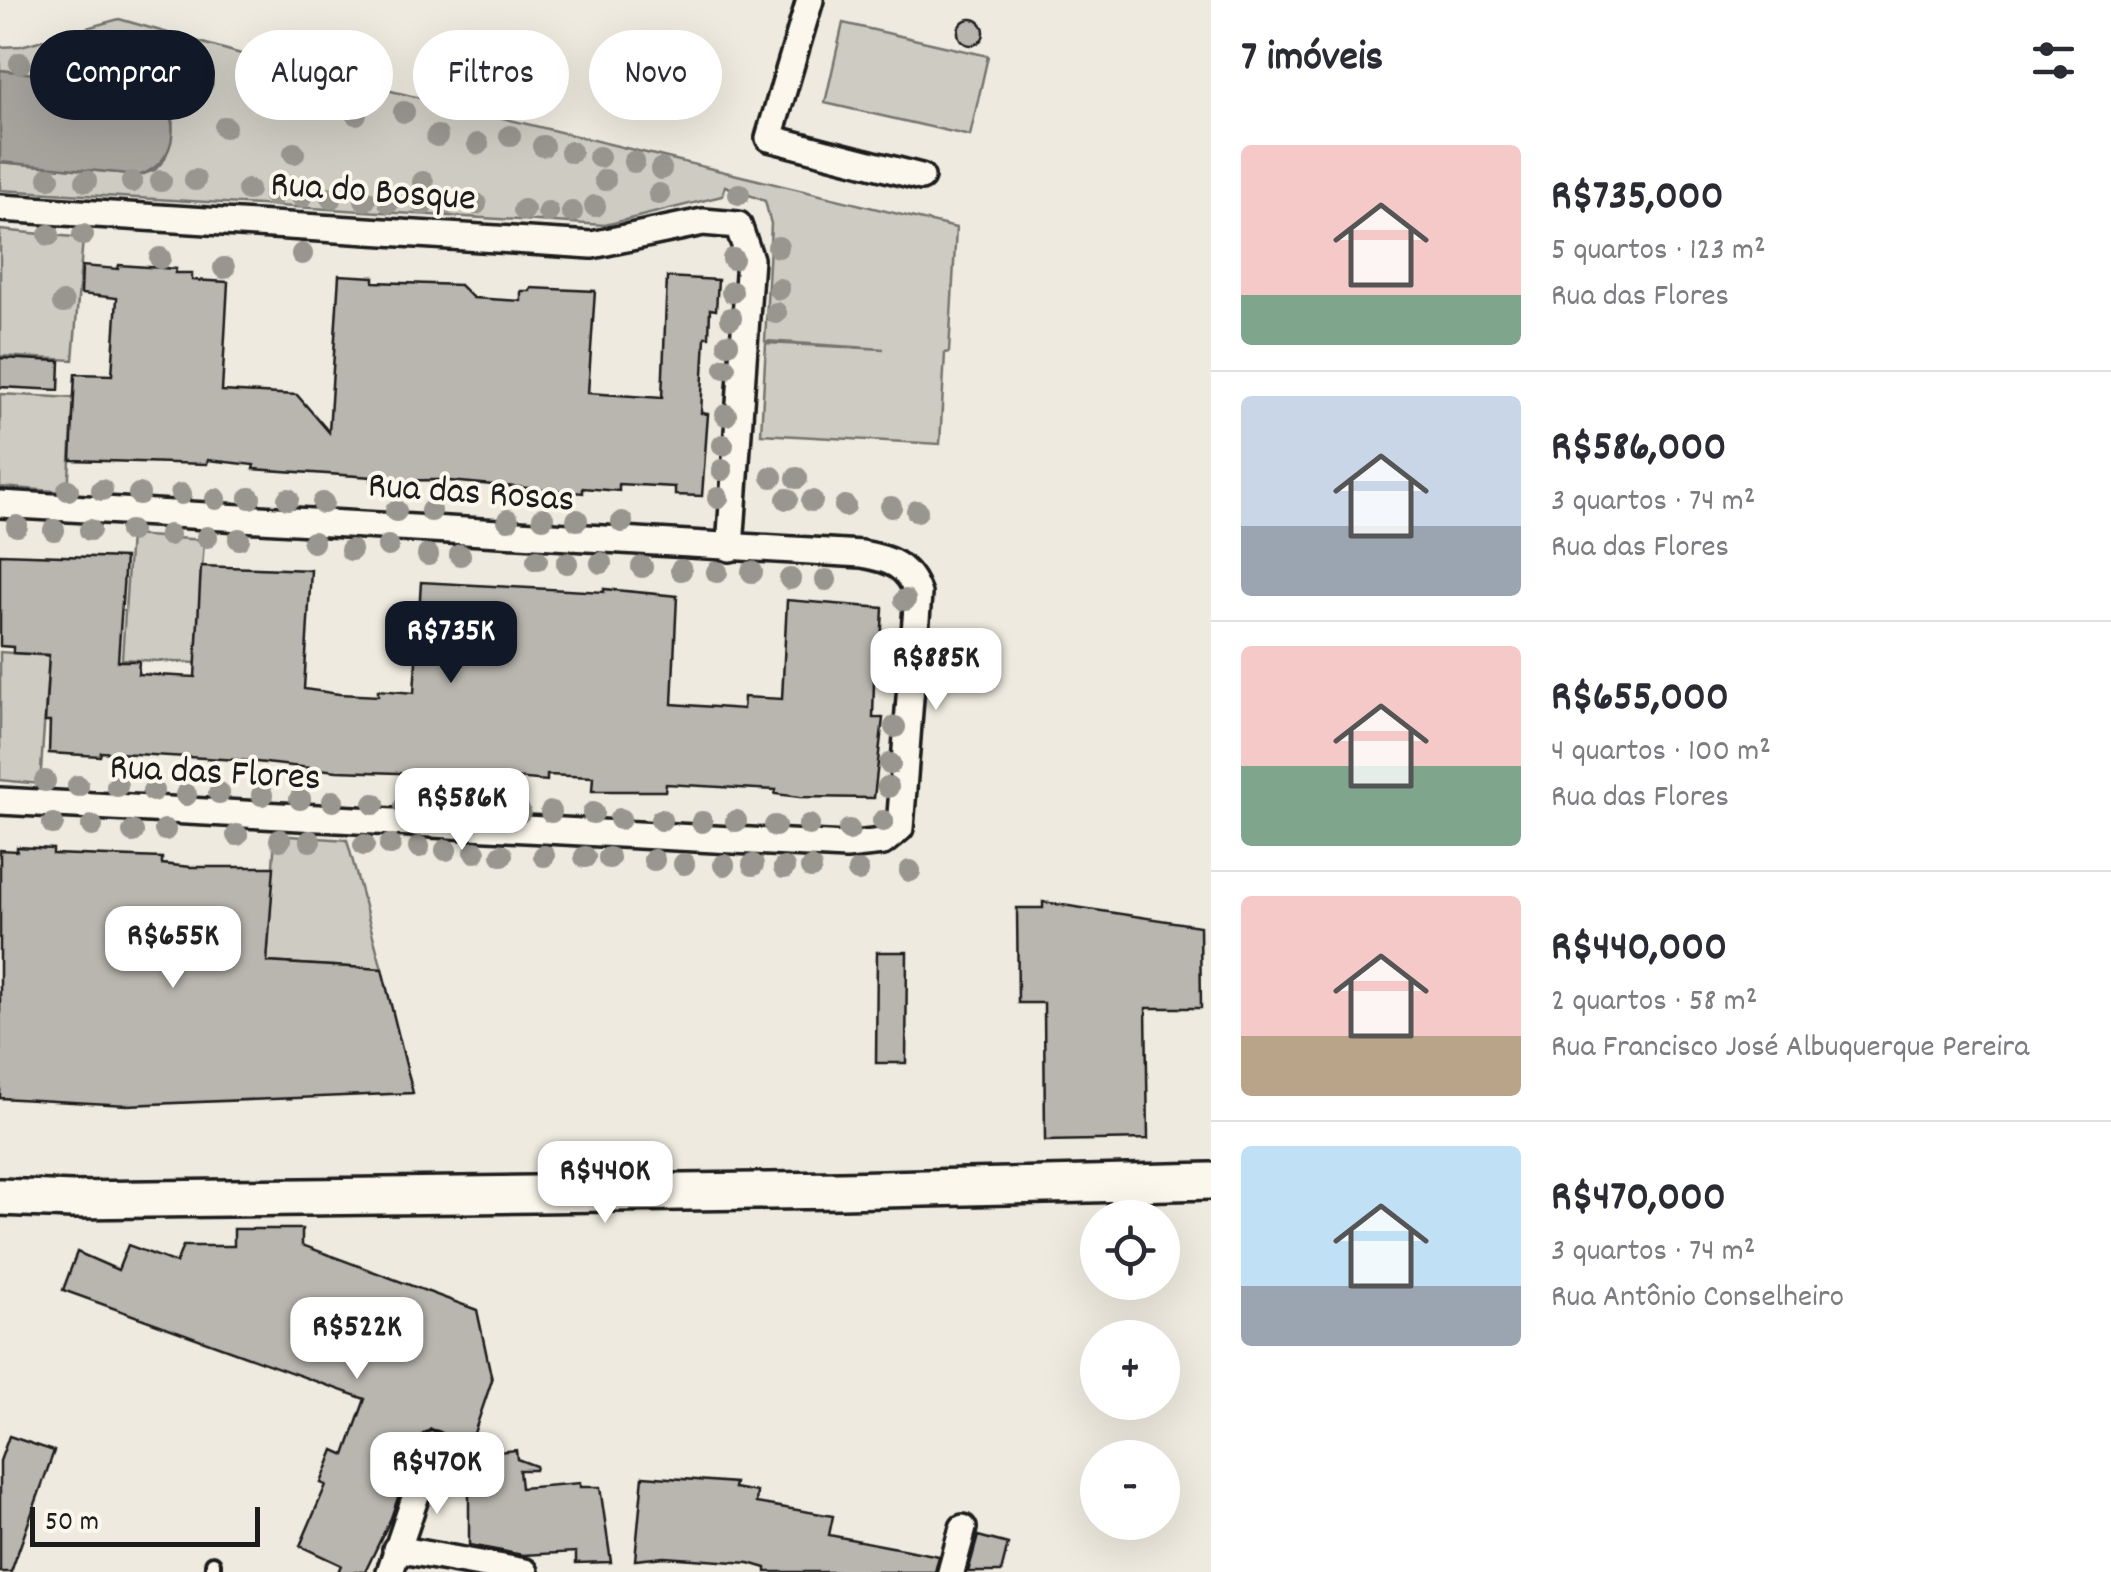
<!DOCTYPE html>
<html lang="pt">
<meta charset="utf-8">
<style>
:root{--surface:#fff;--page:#f7f7f7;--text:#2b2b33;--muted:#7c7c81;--line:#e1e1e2;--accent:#111827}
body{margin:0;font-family:Dekko,sans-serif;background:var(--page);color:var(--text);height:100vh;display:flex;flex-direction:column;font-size:38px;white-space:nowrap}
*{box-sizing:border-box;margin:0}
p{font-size:32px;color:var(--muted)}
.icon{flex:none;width:55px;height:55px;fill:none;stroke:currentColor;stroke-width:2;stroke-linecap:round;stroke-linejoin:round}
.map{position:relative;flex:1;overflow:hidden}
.panel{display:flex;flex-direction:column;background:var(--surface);width:900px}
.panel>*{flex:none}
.hud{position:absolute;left:30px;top:30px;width:950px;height:90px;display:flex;gap:20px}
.tools{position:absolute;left:1080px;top:1200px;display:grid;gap:20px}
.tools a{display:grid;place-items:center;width:100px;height:100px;border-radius:50%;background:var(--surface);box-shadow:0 10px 40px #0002;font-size:50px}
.scale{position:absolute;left:30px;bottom:25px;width:230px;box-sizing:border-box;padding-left:10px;border:5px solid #1c1c1c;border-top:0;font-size:28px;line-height:35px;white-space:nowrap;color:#1c1c1c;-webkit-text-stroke:8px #fbf7ec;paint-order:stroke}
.price{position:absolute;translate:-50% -85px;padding:0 22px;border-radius:20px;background:#fff;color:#222;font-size:32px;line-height:65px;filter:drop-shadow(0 2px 5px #0008)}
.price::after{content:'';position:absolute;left:50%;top:60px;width:30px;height:22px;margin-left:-15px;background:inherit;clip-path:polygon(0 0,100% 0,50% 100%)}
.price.selected{background:var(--accent);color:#fff}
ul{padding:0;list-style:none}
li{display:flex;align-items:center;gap:30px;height:250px;padding:0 30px}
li+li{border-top:2px solid var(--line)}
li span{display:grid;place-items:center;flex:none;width:280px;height:200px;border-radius:10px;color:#555}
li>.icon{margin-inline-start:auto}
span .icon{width:120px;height:120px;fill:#fffc;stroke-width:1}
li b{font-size:42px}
h2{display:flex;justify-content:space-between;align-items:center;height:120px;padding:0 30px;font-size:42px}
.tag{padding:0 35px;border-radius:45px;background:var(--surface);box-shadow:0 10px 40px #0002;font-size:35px;line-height:90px}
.tag.selected{background:var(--accent);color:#fff}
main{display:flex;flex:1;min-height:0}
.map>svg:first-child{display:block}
.green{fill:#ceccc2;stroke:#75746f;stroke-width:2.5}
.water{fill:#a6a39d;stroke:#6f6d69;stroke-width:2.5}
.building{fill:#b9b6af;stroke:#1c1c1c;stroke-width:2.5}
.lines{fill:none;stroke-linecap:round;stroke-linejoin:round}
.service-casing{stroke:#1c1c1c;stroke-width:20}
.minor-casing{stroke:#1c1c1c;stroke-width:32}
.secondary-casing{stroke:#1c1c1c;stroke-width:42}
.service{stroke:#fbf7ec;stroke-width:12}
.minor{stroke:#fbf7ec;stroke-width:25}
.secondary{stroke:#fbf7ec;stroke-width:35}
.tree{fill:#98968f}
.labels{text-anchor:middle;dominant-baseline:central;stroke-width:8;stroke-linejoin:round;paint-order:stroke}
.street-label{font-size:38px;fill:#1c1c1c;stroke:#fbf7ec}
</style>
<main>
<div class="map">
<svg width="1211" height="1572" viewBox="0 0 1211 1572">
<rect width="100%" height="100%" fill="#eeeadf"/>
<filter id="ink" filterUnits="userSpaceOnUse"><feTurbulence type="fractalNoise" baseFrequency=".01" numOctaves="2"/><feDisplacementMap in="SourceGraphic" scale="20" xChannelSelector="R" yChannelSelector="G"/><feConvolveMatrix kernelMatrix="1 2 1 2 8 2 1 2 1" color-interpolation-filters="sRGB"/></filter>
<g filter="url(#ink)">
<g class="green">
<path d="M119,19L255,58L956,228L949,352L945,353L940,444L761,434L766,343L884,349L765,341L771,224L765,201L725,186L722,196L605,225L0,190V162L141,175L155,170L165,159L172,133L173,116L168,104L143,87L0,70V47L21,46Z"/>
<path d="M843,23L988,56L970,136L825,103Z"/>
<path d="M0,230L83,238L73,360L0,356Z"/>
<path d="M0,394L74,398L68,492L0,487Z"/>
<path d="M130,535L204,540L196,663L122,659Z"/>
<path d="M0,652L49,656L40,784L0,780Z"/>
<path d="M275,835L347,840L382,969L267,962Z"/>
</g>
<path class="water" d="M0,70L151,88C182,113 180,160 141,175L0,162Z"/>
<g class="building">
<circle cx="971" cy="32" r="13"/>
<path d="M119,265L176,269L175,273H192V280L228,282L222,391L297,395L329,432L339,275L374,277V282L460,285L473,298L521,301V291H530L531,288L595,291L588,393L662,398L667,277L718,280L716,310L710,309L709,337H705L701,413L708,414L702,496L675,495V487L619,484V491L583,488V493L438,480L371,481L372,477L253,469L254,465L208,460L207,464L71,460L75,374L112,375L117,298L81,294L82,266L118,269Z"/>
<path d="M0,358L60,361L59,390L0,387Z"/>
<path d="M0,554L125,558L118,661H139L138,674L195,677L201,566L311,570L304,689L339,694L378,696V690L414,693L421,582L604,592V589L677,596L672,704L743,709L744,697L782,699L787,600L883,608L881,646H875L873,718H883L874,798L800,797L775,794L776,790L666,784L665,791H592L593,777L547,775V781L483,775L482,781L398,773L337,771L239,760L101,752L100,756L49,753L50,722H45L49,655L13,653V647L0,646Z"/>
<path d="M17,847L53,849V854L162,858V864L191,867H274L267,962L382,969L413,1093L127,1105L0,1098V850L17,851Z"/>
<path d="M1043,902L1200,926L1201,1008H1146L1148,1139L1045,1141L1044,1003H1018L1017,908H1043Z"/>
<path d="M877,952H907L906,1063H876Z"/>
<path d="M234,1229H302V1245L477,1310L492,1380L471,1442L497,1452L516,1450L517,1459L536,1466L535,1470H519L521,1488L580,1483V1487H600L611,1562L576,1563V1552L523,1555L469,1545V1468H443L449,1441L444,1434L431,1429L418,1440L391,1518L365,1572H338L341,1565L300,1546L326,1485L321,1483L334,1450L345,1455L365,1399L63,1290L77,1252L118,1270L128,1245L176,1263L183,1246H234Z"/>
<path d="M9,1436L54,1451L11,1572H0V1461Z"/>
<path d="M643,1476L735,1483L734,1488L757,1492L756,1503L833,1516L829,1535L939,1556L935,1572H766V1568L749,1563L664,1557L635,1560Z"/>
<path d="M978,1536L1008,1544L1001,1572H968Z"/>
</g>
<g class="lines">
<g class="service-casing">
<path id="service" d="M213,1572V1563"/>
</g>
<g class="minor-casing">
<g id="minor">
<path d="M810,0L769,138L921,177"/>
<path d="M0,208L592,245L703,222L738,225L750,259L730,548"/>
<path d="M0,504L862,554C890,559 908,565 918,594L900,828L883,842L846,846L0,801"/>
<path d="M396,1549L525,1572"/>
<path d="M390,1572L433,1445"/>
<path d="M951,1572L963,1528"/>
</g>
</g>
<g class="secondary-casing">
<path id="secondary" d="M0,1197L72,1200L841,1190L1211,1181"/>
</g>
<use href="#service" class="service"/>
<use href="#minor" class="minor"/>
<use href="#secondary" class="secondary"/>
</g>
<g class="tree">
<circle cx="20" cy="63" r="11"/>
<circle cx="74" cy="68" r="11"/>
<circle cx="247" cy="75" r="11"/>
<circle cx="269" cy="80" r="11"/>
<circle cx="203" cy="83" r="11"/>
<circle cx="312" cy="88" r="11"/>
<circle cx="287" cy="96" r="11"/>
<circle cx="336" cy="96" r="11"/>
<circle cx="404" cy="112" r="11"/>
<circle cx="356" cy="114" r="11"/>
<circle cx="225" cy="127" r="11"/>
<circle cx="437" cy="136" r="11"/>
<circle cx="510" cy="136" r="11"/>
<circle cx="478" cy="144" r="11"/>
<circle cx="543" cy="146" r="11"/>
<circle cx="571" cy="152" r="11"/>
<circle cx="294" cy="153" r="11"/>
<circle cx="599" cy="157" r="11"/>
<circle cx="634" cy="162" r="11"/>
<circle cx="661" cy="169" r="11"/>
<circle cx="49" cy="178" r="11"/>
<circle cx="195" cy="180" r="11"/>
<circle cx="605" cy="180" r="11"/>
<circle cx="86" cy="181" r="11"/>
<circle cx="161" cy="181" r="11"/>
<circle cx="132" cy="182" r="11"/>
<circle cx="423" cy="182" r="11"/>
<circle cx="248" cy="190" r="11"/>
<circle cx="659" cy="194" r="11"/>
<circle cx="739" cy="194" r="11"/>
<circle cx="274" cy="196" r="11"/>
<circle cx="302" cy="197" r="11"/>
<circle cx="331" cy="198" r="11"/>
<circle cx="365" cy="200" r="11"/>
<circle cx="389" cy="202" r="11"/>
<circle cx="447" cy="204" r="11"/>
<circle cx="476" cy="204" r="11"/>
<circle cx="423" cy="205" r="11"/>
<circle cx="595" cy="206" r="11"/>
<circle cx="524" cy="210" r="11"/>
<circle cx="548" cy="212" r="11"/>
<circle cx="572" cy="212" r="11"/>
<circle cx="49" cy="235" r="11"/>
<circle cx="83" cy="235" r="11"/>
<circle cx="778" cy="247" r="11"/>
<circle cx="302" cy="254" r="11"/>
<circle cx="160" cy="258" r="11"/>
<circle cx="733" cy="259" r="11"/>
<circle cx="224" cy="268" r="11"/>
<circle cx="779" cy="289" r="11"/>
<circle cx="732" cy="292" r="11"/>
<circle cx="63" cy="303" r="11"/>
<circle cx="776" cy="313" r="11"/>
<circle cx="731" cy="318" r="11"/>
<circle cx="728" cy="344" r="11"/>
<circle cx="725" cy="368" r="11"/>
<circle cx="726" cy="415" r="11"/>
<circle cx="723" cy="445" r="11"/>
<circle cx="722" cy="470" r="11"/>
<circle cx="772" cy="477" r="11"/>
<circle cx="797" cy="478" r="11"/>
<circle cx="68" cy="490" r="11"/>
<circle cx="102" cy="490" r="11"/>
<circle cx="139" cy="494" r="11"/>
<circle cx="181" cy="494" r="11"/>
<circle cx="250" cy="498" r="11"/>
<circle cx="718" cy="498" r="11"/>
<circle cx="216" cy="499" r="11"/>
<circle cx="288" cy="499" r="11"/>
<circle cx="787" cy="499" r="11"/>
<circle cx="812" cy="501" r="11"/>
<circle cx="323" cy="503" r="11"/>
<circle cx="845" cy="506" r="11"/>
<circle cx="891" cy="507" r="11"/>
<circle cx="396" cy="511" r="11"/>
<circle cx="431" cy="511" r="11"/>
<circle cx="917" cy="511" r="11"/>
<circle cx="543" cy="518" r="11"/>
<circle cx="508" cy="520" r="11"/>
<circle cx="577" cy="520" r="11"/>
<circle cx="622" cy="522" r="11"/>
<circle cx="17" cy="526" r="11"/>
<circle cx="54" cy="530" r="11"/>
<circle cx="90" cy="530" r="11"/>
<circle cx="130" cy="531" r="11"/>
<circle cx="169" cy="535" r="11"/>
<circle cx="207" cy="537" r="11"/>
<circle cx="239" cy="539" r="11"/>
<circle cx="313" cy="542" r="11"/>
<circle cx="388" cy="546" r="11"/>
<circle cx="351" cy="550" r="11"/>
<circle cx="428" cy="555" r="11"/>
<circle cx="460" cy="555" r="11"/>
<circle cx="537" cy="560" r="11"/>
<circle cx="567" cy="563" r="11"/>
<circle cx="601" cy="563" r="11"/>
<circle cx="642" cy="567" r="11"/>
<circle cx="681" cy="570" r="11"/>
<circle cx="717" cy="572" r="11"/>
<circle cx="752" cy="572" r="11"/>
<circle cx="790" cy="579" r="11"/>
<circle cx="826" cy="580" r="11"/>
<circle cx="905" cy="600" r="11"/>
<circle cx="895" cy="727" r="11"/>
<circle cx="890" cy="764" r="11"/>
<circle cx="45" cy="781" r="11"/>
<circle cx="78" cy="786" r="11"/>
<circle cx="117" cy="786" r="11"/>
<circle cx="888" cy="787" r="11"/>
<circle cx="153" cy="791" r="11"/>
<circle cx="219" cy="793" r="11"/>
<circle cx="186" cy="795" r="11"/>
<circle cx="262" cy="795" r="11"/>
<circle cx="300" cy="799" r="11"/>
<circle cx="333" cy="801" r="11"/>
<circle cx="374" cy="804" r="11"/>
<circle cx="405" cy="806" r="11"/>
<circle cx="438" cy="807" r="11"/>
<circle cx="481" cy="812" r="11"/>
<circle cx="520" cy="812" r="11"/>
<circle cx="551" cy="812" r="11"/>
<circle cx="593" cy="813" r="11"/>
<circle cx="620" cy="819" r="11"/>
<circle cx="661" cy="820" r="11"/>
<circle cx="736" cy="821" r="11"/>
<circle cx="883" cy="821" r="11"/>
<circle cx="702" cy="822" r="11"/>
<circle cx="53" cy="824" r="11"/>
<circle cx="809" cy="825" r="11"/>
<circle cx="92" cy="826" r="11"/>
<circle cx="775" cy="826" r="11"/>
<circle cx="165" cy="830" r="11"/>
<circle cx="849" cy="830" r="11"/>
<circle cx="133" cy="832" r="11"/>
<circle cx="237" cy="835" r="11"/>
<circle cx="280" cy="840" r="11"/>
<circle cx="310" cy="841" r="11"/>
<circle cx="364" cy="845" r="11"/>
<circle cx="390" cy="845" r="11"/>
<circle cx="419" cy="847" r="11"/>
<circle cx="446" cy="850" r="11"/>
<circle cx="475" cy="852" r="11"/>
<circle cx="502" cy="855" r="11"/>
<circle cx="544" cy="856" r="11"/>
<circle cx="585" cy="857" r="11"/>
<circle cx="609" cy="858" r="11"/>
<circle cx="654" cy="860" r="11"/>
<circle cx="684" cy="864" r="11"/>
<circle cx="724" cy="865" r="11"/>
<circle cx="753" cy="865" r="11"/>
<circle cx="784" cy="868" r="11"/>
<circle cx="811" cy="868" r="11"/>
<circle cx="858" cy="871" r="11"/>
<circle cx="910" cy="871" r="11"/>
</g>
</g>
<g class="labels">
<g class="street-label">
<text transform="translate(373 194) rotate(4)">Rua do Bosque</text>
<text transform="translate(471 495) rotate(4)">Rua das Rosas</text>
<text transform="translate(215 775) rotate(3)">Rua das Flores</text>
</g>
</g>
</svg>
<div class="tools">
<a><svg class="icon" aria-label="locate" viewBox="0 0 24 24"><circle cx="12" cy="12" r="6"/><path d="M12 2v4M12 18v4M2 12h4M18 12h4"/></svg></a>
<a>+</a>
<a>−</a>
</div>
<div class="scale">50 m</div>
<b class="price selected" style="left:451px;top:686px">R$735K</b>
<b class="price" style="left:936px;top:713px">R$885K</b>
<b class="price" style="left:462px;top:853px">R$586K</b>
<b class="price" style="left:173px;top:991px">R$655K</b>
<b class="price" style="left:605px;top:1226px">R$440K</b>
<b class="price" style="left:357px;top:1382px">R$522K</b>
<b class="price" style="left:437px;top:1517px">R$470K</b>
<div class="hud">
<a class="tag selected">Comprar</a>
<a class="tag">Alugar</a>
<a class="tag">Filtros</a>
<a class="tag">Novo</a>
</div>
</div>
<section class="panel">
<h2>7 imóveis<svg class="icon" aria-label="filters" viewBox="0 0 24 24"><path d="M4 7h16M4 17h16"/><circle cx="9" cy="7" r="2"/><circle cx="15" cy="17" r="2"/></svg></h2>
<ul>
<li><span style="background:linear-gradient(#f6c9c9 75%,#7fa58c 0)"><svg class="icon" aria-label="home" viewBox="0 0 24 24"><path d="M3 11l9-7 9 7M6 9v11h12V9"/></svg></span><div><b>R$735,000</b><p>5 quartos · 123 m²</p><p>Rua das Flores</p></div></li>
<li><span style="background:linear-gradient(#c9d6e8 65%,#9aa5b1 0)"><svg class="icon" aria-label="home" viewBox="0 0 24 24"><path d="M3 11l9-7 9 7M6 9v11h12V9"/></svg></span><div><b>R$586,000</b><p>3 quartos · 74 m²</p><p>Rua das Flores</p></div></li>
<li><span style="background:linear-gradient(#f6c9c9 60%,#7fa58c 0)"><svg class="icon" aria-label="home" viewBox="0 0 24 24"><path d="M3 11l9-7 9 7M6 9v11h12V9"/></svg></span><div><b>R$655,000</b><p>4 quartos · 100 m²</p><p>Rua das Flores</p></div></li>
<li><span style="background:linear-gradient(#f6c9c9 70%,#b9a48a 0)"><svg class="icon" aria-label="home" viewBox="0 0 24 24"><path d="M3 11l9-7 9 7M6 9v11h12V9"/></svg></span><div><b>R$440,000</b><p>2 quartos · 58 m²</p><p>Rua Francisco José Albuquerque Pereira</p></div></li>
<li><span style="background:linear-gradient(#bfe0f5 70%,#9aa5b1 0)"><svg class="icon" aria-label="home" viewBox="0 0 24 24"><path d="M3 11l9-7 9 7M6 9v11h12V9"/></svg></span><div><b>R$470,000</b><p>3 quartos · 74 m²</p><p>Rua Antônio Conselheiro</p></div></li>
</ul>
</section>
</main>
